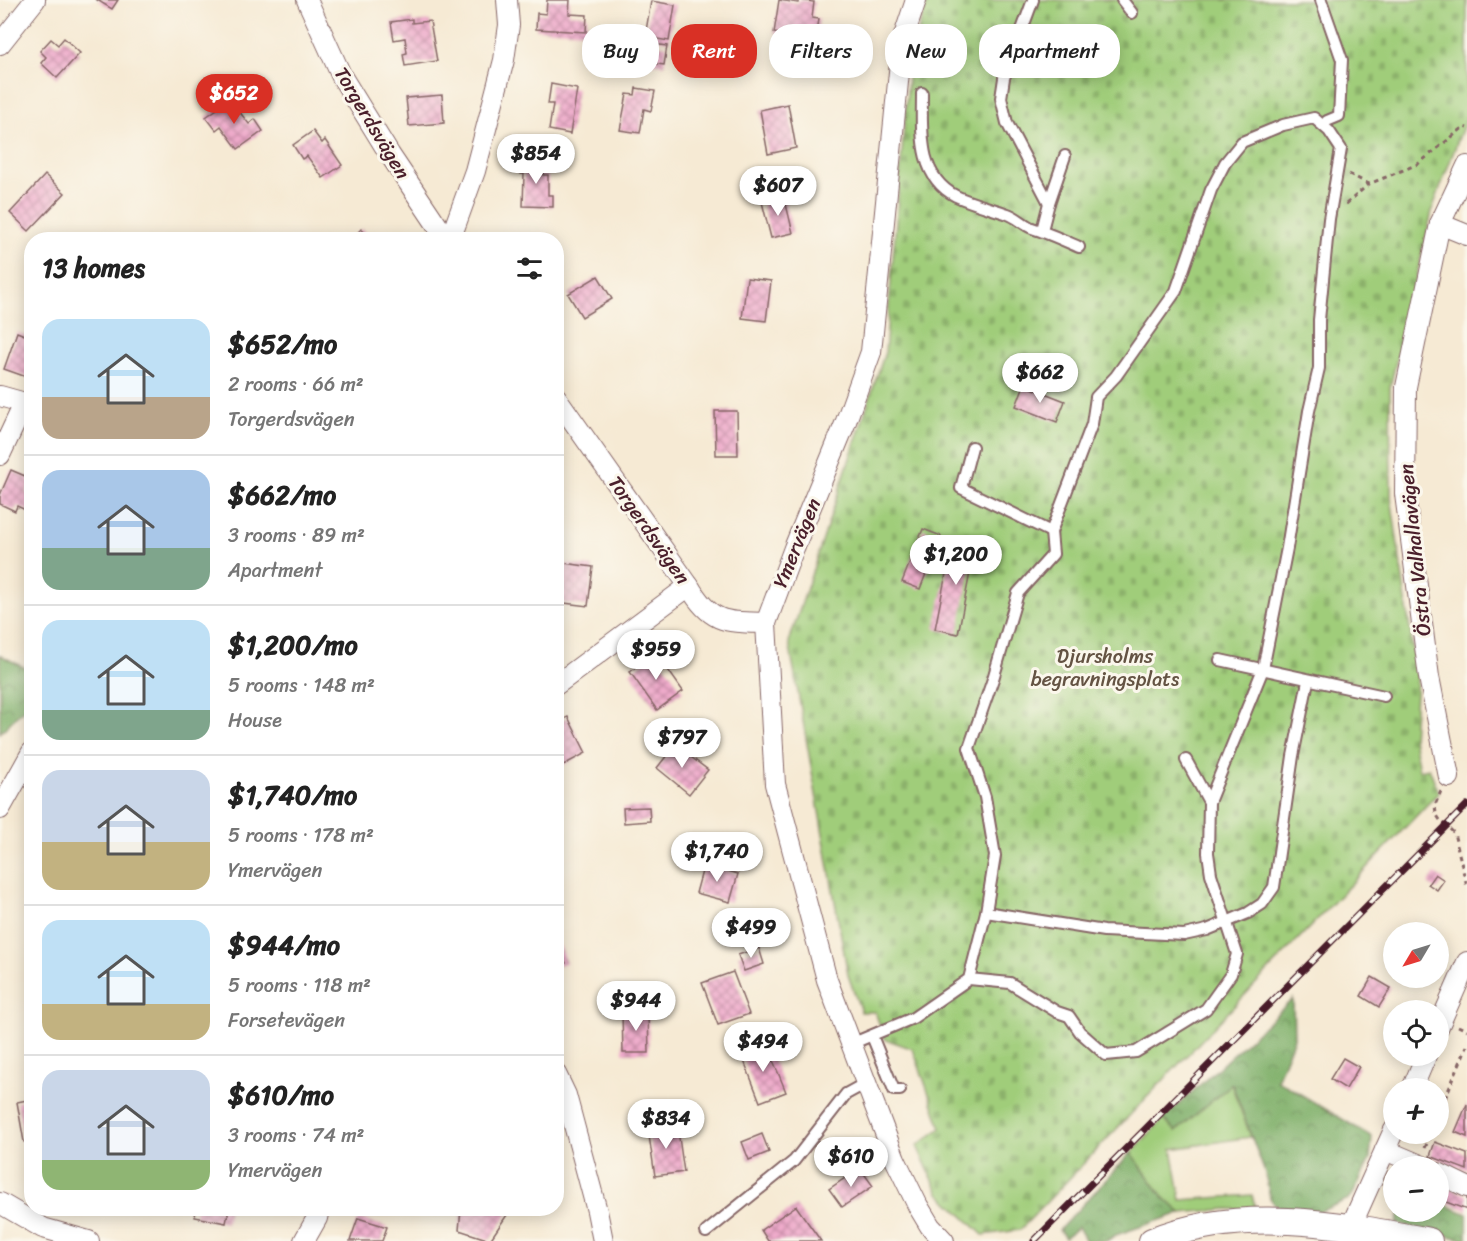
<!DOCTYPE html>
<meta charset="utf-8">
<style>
:root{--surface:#fff;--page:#f2f2f2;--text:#222;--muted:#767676;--line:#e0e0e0;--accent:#d93025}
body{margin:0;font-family:Sriracha,sans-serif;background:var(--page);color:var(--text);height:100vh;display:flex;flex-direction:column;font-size:22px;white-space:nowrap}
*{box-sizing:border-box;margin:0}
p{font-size:20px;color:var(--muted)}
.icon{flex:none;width:33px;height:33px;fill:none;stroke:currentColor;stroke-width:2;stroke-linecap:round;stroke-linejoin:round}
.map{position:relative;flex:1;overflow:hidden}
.side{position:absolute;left:24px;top:232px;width:540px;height:984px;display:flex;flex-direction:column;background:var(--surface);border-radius:24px;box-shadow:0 3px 15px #0003}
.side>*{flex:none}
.top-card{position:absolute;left:582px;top:24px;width:570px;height:54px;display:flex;gap:12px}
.needle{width:39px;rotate:232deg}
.buttons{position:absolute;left:1383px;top:922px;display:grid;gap:12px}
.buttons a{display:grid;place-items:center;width:66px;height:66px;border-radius:50%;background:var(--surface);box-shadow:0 3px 15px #0003;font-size:30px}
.price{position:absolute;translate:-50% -51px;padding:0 14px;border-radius:21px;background:#fff;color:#222;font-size:20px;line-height:39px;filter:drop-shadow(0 2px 3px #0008)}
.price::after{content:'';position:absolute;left:50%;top:36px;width:18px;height:14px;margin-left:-9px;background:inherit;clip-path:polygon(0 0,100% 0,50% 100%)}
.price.active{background:var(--accent);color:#fff}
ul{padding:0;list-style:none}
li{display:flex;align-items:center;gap:18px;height:150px;padding:0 18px}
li+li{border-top:2px solid var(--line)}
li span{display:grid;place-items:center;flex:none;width:168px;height:120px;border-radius:18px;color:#555}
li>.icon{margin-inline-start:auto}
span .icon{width:72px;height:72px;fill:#fffc;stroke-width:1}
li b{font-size:26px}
h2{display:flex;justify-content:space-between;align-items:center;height:72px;padding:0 18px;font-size:26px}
.chip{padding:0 21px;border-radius:24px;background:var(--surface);box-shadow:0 3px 15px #0003;font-size:21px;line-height:54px}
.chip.active{background:var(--accent);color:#fff}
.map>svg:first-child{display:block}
.green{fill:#a0cd7a;stroke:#757652;stroke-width:1.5}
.forest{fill:url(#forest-crowns);stroke:#65684a;stroke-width:1.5}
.cemetery{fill:url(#cemetery-stones);stroke:#757652;stroke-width:1.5}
.building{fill:url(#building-cross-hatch)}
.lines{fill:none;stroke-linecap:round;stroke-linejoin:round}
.service-casing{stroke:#866666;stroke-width:14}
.minor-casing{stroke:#866666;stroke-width:22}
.tertiary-casing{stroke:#866666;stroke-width:28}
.path{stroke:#866666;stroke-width:3;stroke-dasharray:4.5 4.5;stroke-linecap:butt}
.service{stroke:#fff;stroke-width:10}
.minor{stroke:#fff;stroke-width:20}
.tertiary{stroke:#fff;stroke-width:26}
.rail-casing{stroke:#4a1f2b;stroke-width:7}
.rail{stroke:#fbf7ec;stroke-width:4.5;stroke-dasharray:14;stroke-linecap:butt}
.labels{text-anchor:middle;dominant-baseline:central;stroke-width:6;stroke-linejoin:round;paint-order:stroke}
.street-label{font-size:20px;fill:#4a1f2b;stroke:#fbf7ec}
.park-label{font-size:20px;fill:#645343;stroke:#fbf7ec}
</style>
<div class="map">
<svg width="1467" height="1241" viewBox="0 0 1467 1241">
<defs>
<pattern id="forest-crowns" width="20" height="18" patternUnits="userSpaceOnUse" patternTransform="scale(1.5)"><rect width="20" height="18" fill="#80b06a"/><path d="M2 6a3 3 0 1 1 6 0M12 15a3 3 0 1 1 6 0" fill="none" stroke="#6b8f57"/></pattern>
<pattern id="cemetery-stones" width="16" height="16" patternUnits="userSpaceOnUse" patternTransform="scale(1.5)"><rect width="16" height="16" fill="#a0cd7a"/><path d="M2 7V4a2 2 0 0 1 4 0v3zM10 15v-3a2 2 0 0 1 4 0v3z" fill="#8bb06a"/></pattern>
<pattern id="building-cross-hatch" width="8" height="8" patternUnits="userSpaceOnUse" patternTransform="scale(1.5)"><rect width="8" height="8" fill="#eeaaca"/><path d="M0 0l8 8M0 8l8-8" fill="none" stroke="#c38aa4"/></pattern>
</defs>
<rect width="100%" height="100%" fill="#fbf7ec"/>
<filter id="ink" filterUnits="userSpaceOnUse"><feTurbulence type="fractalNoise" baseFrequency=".0167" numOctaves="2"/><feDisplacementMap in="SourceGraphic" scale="12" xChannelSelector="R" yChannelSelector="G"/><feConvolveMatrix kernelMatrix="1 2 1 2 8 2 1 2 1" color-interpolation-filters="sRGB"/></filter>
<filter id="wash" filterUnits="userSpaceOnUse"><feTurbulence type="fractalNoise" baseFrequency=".008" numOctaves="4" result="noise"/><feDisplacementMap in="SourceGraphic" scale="24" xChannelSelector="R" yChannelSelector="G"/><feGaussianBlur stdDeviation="1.35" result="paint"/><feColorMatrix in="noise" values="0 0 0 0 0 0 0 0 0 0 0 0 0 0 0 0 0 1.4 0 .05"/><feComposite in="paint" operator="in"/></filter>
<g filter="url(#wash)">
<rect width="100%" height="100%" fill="#f6ead4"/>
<path class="green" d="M1231,1084L1251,1137L1172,1149L1181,1200L1252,1195L1256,1210L1228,1209L1181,1213L1163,1197L1131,1153L1163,1119L1176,1131Z"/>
<g class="forest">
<path d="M0,655L31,671L32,701L0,733Z"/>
<path d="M1293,999L1294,1038L1277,1080L1372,1137L1370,1159L1351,1198L1319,1212L1278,1209L1270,1198L1265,1173L1232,1084L1176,1131L1163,1119Z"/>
<path d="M1131,1153L1163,1197L1181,1213L1116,1235L1106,1241H1086L1078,1227L1065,1238L1059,1230Z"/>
<path d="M1439,1202L1467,1214V1240L1397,1224L1400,1212H1438Z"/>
</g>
<path class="cemetery" d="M928,0H1467V116L1433,207L1390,387L1391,497L1417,678L1413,739L1419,770L1429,768L1439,792L1020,1230L983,1235L939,1193L917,1146L941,1128L913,1049L885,1039L875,1012H861L848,975L789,642L885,352L910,57Z"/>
<g id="blocks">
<g class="building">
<path d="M97,0H118L112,9Z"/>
<path d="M547,0H570L569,14L587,15L586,32L536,29L537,13L546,14Z"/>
<path d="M779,0L798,3L799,0L814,2L812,18L819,19L816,39L774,33Z"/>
<path d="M651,1L675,5L669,41L645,37Z"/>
<path d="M412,19V23L430,21L437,61L405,66L403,54L407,53L405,38L394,40L391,22Z"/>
<path d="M64,38L80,53L57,78L41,63L46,57L40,51L51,39L58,45Z"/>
<path d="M646,43L667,46L664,65L643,62Z"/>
<path d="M551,84L577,89L570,134L549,130L553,104H548Z"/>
<path d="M636,88L655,91L651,111L644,109L640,133L620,130L627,94L635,95Z"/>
<path d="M442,95L444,123L409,126L406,98Z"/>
<path d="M227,102L235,113L238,110L249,124L255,119L263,131L238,149L221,126L216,130L206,117Z"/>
<path d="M788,104L796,148L768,154L760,110Z"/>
<path d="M313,131L322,143L325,140L342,165L323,178L307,156L302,159L293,145Z"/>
<path d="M521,160L544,161L543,175H548V195H553V207L523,206L524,174H521Z"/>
<path d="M45,175L65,193L29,231L10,213Z"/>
<path d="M784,196L793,233L771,238L762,202Z"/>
<path d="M361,229L373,240H351Z"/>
<path d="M598,276L612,299L582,317L568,294Z"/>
<path d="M747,278L771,281L766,321L742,318Z"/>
<path d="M17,332L32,338V352L29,359L32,360V379L4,369Z"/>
<path d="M1024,385L1065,401L1057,422L1016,406Z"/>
<path d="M715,411H737L738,455H716Z"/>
<path d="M11,470L32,479L26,493L32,495V513L17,506L15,511L0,504V495Z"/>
<path d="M923,529L941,536L920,589L902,582Z"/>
<path d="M953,538L976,542L958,634L935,629Z"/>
<path d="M556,562L593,567L588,606L556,602Z"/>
<path d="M656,653L683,691L657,710L630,672Z"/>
<path d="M568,717L586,753L556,769V723Z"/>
<path d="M675,745L708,770L689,794L657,768Z"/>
<path d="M649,807L650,821L624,823L623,808Z"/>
<path d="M704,864L738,874L730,902L696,893Z"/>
<path d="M1435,874L1444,880L1437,890L1428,884Z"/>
<path d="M556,937L566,963L556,966Z"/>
<path d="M759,948L764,964L744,971L738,955Z"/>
<path d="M733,972L749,1014L718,1025L702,983Z"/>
<path d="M1372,977L1391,988L1379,1007L1361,996Z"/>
<path d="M622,1012H648L649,1053H623Z"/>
<path d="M30,1017H32V1050H26Z"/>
<path d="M766,1043L786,1092L760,1102L741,1053Z"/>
<path d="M1343,1058L1359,1067L1346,1089L1330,1079Z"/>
<path d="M32,1099V1141L24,1142L17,1102Z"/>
<path d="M1467,1104V1137L1455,1132Z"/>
<path d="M677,1124L684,1172L655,1176L648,1129Z"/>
<path d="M762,1134L769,1152L749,1160L742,1142Z"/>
<path d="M1435,1142L1467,1154V1170L1430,1156Z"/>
<path d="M860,1168L873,1186L842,1207L829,1189Z"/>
<path d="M1438,1183L1467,1195V1210L1438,1199Z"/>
<path d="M796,1206L821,1241H768L761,1230Z"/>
<path d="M196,1209H229L226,1223L195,1217Z"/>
<path d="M461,1209H511L490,1240L459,1230Z"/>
<path d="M358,1218L387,1227L382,1241H350Z"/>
</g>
</g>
</g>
<g filter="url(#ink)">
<use href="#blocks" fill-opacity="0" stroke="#866666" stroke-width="1.5"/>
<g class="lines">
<g class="service-casing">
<g id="service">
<path d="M1033,0L1004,78L1001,98L1007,123L1049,203"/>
<path d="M1122,0L1132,13"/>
<path d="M1321,0L1342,60L1339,116L1327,121"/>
<path d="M922,93C922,130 917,176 956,196C973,204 991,208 1008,214C1017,217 1024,225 1032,228C1048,233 1063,240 1079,247"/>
<path d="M1042,230L1049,203L1065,156"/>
<path d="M972,447L961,488L1051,532"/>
<path d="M1220,660L1384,696"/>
<path d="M1186,760L1209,802"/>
<path d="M986,912L1104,931L1184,935L1207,930L1248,913L1262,904L1274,887L1293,756L1308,681"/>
<path d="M872,1036L894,1090H900"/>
<path d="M851,1044L913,1018L969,979L986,912L995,856L985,797L969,748L993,679L1018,593L1053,554L1051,532L1092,424L1096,397L1116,376L1176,291L1211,190L1225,163L1242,142L1283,125L1314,118L1329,131L1341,149L1329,219L1319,320V368L1309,411L1287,548L1263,669L1209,802L1208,853L1211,874L1237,954L1231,974L1206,1009L1136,1052L1106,1055L1080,1032L1069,1016L1057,1012L1010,983L969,979"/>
<path d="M706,1232L794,1161L846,1094L866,1083"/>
</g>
</g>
<g class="minor-casing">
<g id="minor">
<path d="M307,0L342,77L390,155L447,240"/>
<path d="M916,0L902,42L871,352L845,424L794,548L766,623L775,784L827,980L895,1159L918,1206L930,1226L944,1241"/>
<path d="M0,44L35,0"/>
<path d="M1440,224L1467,235"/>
<path d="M450,240L475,171L504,60L509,25L507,0"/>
<path d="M0,396L32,405"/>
<path d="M556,397L689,586C711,624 726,622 766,623"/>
<path d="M0,455L25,402"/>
<path d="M556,685L689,586"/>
<path d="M1449,777L1429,677L1405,494L1406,387L1440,224L1467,166"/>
<path d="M0,809L32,752"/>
<path d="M1438,1028L1467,962"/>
<path d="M556,1074L566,1095L597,1211L603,1241"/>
<path d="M1412,1089L1426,1056"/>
<path d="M1385,1150L1425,1167"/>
<path d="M1438,1173L1467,1187"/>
<path d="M0,1203L43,1228L89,1241"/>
<path d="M1351,1226L1394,1130"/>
<path d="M304,1241L317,1218L319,1209"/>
</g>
</g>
<g class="tertiary-casing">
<path id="tertiary" d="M1152,1241C1241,1205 1339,1224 1429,1241"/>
</g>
<g class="path">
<path d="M1349,174L1369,184"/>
<path d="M1346,204L1369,184L1418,164L1464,127L1467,128"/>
<path d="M1441,791L1435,805L1436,814L1440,820L1454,833L1467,887"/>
<path d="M1458,1026L1467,1030"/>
<path d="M1438,1115L1467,1046"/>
<path d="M1425,1148L1431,1134"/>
</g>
<use href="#service" class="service"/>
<use href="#minor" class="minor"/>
<use href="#tertiary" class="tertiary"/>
<g class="rail-casing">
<path id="rail" d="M1034,1241L1467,805"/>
</g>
<use href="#rail" class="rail"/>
</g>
</g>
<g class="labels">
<g class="street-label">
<text transform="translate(372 123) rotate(59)">Torgerdsvägen</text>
<text transform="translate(649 530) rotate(55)">Torgerdsvägen</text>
<text transform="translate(797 543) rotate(-68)">Ymervägen</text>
<text transform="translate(1415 550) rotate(-96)">Östra Valhallavägen</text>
</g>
<g class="park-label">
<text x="1105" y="656">Djursholms<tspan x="1105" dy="23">begravningsplats</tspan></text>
</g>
</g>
</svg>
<div class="buttons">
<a><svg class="needle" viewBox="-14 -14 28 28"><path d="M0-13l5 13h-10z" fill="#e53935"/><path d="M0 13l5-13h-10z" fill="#767676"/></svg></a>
<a><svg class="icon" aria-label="locate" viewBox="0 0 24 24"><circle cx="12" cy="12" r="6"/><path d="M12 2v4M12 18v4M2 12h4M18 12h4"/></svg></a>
<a>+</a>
<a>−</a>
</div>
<b class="price active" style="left:234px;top:125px">$652</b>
<b class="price" style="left:536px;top:185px">$854</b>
<b class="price" style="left:778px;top:217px">$607</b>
<b class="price" style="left:1040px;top:404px">$662</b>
<b class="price" style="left:956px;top:586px">$1,200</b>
<b class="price" style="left:656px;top:681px">$959</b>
<b class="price" style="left:682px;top:769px">$797</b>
<b class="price" style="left:717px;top:883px">$1,740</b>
<b class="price" style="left:751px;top:959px">$499</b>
<b class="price" style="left:636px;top:1032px">$944</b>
<b class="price" style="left:763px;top:1073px">$494</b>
<b class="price" style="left:666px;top:1150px">$834</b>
<b class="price" style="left:851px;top:1188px">$610</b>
<div class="top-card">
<a class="chip">Buy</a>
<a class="chip active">Rent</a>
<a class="chip">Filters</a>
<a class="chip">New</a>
<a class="chip">Apartment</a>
</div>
<section class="side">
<h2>13 homes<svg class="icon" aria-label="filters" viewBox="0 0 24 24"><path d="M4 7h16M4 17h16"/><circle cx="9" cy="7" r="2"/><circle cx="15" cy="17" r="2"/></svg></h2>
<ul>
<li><span style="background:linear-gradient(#bfe0f5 65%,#b9a48a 0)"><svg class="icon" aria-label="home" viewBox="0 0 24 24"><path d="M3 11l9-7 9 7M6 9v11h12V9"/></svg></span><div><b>$652/mo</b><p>2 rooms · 66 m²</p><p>Torgerdsvägen</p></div></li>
<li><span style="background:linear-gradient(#a9c7e8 65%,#7fa58c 0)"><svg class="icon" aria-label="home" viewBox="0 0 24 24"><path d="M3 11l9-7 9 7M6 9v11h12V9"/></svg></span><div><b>$662/mo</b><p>3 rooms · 89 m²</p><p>Apartment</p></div></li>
<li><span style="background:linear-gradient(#bfe0f5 75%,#7fa58c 0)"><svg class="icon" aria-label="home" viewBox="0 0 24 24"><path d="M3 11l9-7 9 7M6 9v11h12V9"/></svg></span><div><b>$1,200/mo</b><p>5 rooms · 148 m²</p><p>House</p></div></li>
<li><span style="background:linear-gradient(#c9d6e8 60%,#c2b280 0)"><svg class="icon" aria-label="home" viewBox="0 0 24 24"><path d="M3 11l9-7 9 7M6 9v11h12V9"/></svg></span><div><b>$1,740/mo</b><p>5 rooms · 178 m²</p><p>Ymervägen</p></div></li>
<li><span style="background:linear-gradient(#bfe0f5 70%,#c2b280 0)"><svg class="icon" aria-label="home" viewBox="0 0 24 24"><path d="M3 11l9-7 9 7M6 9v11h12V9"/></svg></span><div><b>$944/mo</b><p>5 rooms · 118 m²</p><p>Forsetevägen</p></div></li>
<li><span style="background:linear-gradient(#c9d6e8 75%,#8fb573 0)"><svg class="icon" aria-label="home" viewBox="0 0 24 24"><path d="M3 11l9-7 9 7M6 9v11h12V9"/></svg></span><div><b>$610/mo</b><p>3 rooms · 74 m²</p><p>Ymervägen</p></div></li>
</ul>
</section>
</div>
